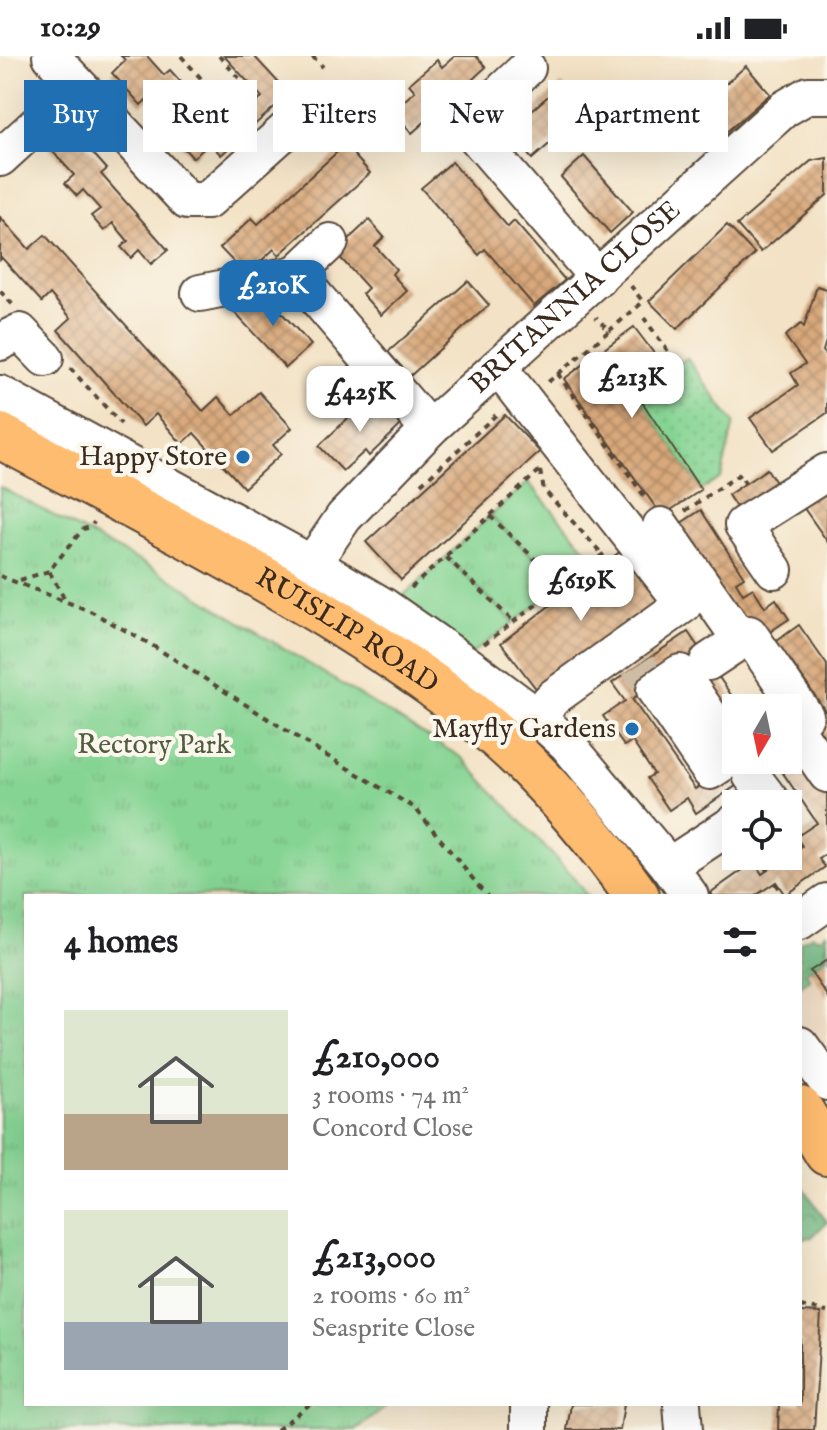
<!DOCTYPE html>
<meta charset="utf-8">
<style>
:root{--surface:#fff;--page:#f2f2f2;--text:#202124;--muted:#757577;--accent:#1f6fb2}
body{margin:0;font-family:"IM FELL English",serif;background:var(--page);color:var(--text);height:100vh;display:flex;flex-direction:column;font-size:30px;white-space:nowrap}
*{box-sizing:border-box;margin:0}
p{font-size:26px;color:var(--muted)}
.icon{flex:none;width:44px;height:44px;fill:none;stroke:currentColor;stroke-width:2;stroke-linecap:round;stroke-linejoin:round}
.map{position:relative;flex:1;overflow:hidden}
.panel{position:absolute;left:24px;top:838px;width:778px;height:512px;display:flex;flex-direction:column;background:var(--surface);border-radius:0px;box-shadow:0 8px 32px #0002}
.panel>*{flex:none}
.guide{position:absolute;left:24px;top:24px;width:780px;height:72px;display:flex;gap:16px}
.needle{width:52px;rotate:189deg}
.buttons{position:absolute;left:722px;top:638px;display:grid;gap:16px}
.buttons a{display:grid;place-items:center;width:80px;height:80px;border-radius:0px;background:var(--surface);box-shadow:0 8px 32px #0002;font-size:40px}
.price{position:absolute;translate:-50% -68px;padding:0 18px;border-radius:16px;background:#fff;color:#222;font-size:26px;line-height:52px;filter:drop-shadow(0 2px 4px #0008)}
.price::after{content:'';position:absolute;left:50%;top:48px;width:24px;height:18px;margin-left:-12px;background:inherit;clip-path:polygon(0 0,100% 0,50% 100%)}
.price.selected{background:var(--accent);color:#fff}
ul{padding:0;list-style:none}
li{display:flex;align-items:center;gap:24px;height:200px;padding:0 40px}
li span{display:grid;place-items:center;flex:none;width:224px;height:160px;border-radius:0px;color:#555}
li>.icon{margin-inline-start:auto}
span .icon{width:96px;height:96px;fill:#fffc;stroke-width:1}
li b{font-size:34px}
h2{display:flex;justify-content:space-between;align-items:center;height:96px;padding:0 40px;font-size:34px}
.chip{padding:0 28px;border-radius:0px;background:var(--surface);box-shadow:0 8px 32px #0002;font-size:28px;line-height:72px}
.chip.selected{background:var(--accent);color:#fff}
.status{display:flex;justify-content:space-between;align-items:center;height:56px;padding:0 40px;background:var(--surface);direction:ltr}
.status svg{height:22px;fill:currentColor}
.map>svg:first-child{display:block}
.built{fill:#ead3b8}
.grass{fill:#85d493;stroke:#607f58;stroke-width:2}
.forest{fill:url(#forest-crowns);stroke:#54704e;stroke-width:2}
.park{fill:url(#park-tufts);stroke:#607f58;stroke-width:2}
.garden{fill:url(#garden-dots);stroke:#607f58;stroke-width:2}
.building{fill:url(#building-cross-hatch)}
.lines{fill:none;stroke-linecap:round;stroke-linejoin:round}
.minor-tunnel{stroke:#cebda4;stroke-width:36;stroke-dasharray:36 18;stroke-linecap:butt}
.minor-casing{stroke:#574637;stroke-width:40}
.major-casing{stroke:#574637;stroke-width:48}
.path{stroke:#574637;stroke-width:4;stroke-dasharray:6 6;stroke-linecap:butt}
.minor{stroke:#fff;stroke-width:36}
.major{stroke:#febc70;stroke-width:44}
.poi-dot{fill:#1f6fb2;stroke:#fbf7ec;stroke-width:3}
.labels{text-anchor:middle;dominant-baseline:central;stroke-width:8;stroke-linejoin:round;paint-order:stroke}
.street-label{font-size:28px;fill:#3b2a1e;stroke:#fbf7ec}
.poi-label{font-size:28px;fill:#3b2a1e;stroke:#fbf7ec;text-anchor:end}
.park-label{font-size:28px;fill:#515d41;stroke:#fbf7ec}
</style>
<div class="status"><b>10:29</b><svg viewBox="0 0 49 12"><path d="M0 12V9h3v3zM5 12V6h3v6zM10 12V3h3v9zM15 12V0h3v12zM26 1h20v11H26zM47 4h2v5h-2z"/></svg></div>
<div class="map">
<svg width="827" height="1374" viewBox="0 0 827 1374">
<defs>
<pattern id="forest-crowns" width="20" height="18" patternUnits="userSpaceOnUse" patternTransform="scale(2)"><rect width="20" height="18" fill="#6cb67d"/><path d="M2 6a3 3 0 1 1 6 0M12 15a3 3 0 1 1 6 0" fill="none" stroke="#5a9466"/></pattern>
<pattern id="park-tufts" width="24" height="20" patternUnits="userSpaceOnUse" patternTransform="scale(2)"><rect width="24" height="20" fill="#85d493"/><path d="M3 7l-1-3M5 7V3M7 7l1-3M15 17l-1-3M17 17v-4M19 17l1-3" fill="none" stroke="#74b67e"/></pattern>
<pattern id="garden-dots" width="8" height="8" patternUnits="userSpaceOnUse" patternTransform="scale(2)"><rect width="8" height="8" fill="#85d493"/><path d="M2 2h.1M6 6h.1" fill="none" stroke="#74b67e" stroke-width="1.8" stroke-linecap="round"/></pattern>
<pattern id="building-cross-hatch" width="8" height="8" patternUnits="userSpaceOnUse" patternTransform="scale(2)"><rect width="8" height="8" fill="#d9a97c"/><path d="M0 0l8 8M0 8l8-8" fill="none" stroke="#b18a65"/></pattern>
</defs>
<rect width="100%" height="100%" fill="#fbf7ec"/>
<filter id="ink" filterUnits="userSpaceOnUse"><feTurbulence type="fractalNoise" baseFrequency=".0125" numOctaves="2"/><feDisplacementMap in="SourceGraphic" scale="16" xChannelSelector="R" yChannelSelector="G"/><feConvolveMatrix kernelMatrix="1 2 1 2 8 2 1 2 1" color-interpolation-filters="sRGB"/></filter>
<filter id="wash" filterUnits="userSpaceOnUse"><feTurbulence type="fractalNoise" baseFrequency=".006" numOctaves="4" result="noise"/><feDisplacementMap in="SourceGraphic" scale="32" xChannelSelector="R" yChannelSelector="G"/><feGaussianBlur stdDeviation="1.8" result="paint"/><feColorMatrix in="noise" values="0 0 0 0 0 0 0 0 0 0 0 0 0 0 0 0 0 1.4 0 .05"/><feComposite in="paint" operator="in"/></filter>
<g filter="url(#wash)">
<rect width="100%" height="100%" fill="#f3e2c5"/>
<path class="built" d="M827,889V1014L800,976V909Z"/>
<g class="grass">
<path d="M528,426L595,504L562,529L490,460Z"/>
<path d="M446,501L514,566L467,601L395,547Z"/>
</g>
<g class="forest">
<path d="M827,876V901L806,916L810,923L800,930V886L812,879L821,882Z"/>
<path d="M800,1126L827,1166L812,1181L800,1183Z"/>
</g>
<g class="park">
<path d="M0,431L156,514L462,702L572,820L587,840H26V1348H390L356,1374H0Z"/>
<path d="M490,460L562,529L514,566L446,501Z"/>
</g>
<path class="garden" d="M687,302L734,367L721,422L701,434L636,337Z"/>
<g id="blocks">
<g class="building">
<path d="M121,0H147L164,19L170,14L198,45L193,49L216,75L252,41L257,47L262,41L224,0H254L289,38L221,99L210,87L193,102L167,74L171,70L146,44L141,49L112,17L125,4Z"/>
<path d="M455,0H476L486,11L461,34L457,29L433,50L437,55L412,77L393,55L415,35L409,28L437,4L442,11Z"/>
<path d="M746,10L770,38L708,92L684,64Z"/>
<path d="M562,28L586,56L532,103L508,75Z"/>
<path d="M65,66L107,113L101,118L168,194L151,208L139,194L131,202L121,191L128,185L113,167L104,175L91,160L100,153L83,134L77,140L65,127L74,119L43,85Z"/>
<path d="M345,89L370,117L279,199L274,193L246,219L220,192L252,162L258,168Z"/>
<path d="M584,100L633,156L610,177L561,121Z"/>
<path d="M827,102V139L761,196L737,169L811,105Z"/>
<path d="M452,106L508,171L514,165L565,224L534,250L485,193L479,199L421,132Z"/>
<path d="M0,161L29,193L45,179L203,355L218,341L234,359L259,336L292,372L273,389L281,398L244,432L194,377L182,388L156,358L143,370L58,274L71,262L50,238L42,246L2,202L0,204Z"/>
<path d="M369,164L384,181L375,190L396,213L392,218L407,235L381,259L362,238L368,232L335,196Z"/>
<path d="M727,169L755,198L677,273L649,245Z"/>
<path d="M468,225L489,249L410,320L388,296Z"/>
<path d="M817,230L827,233V282L823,295L827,300V357L773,394L750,362L798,329L791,317L805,308L785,280L801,268L804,271Z"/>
<path d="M260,233L311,289L286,312L234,256Z"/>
<path d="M634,271L659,304L624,330L631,340L636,337L701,434L662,460L564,323Z"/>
<path d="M372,339L401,369L369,400L365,395L343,415L319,390Z"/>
<path d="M505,359L540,396L401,524L366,486Z"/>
<path d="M767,413L781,434L742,460L728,439Z"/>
<path d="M827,429V485L801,448Z"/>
<path d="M701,454L744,521L736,526L743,538L753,532L765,551L776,543L789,563L765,579L744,570L678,469Z"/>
<path d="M621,495L661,547L541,639L501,587Z"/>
<path d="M799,569L827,609V657L790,604L783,608L770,590Z"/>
<path d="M688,576L740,652H736V691L680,610L632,643L695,733L736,705L745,704H788V696L793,692L823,736L827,733V798L819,803L825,811L785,839L776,826L755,840H712L710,837L754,806L762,818L802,790L796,781L817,767L774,704L696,757L687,742L669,754L647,722L654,718L632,685L624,690L603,660L625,645L612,627Z"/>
<path d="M827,662V697L811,673Z"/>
<path d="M827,904V940L810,915Z"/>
<path d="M800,1256L821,1257L814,1374H778L779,1348H800Z"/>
<path d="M571,1348H624L620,1374H567Z"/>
</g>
</g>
</g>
<g filter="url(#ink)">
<use href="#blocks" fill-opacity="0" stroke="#574637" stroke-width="2"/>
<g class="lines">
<path class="minor-tunnel" d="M638,609L651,629"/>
<g class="minor-casing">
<g id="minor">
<path d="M51,0L187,145H207L286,74"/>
<path d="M527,12L466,69L598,222"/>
<path d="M0,102L78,31"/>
<path d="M330,186L296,218L429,373"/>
<path d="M200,237L296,218"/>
<path d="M0,286L20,276L45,302"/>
<path d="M498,311L684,548L554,641L536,660"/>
<path d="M0,338L312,508L383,550L469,610L536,660L567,688L669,810L690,840"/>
<path d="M661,470L741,584L749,578L805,660L793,669L827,718"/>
<path id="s1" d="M312,508L344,461L429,373L784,53L808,39H827"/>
<path d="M774,514L743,469L827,416"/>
<path d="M708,606L741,584"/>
<path d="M736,698L710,715L655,634L680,617L736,699"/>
<path d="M751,719L770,744L763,748"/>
<path d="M669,810L736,766"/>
<path d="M800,865L827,846"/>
<path d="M800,989L827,1026"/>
<path d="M529,1348V1374"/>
<path d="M682,1348L684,1374"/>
</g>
</g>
<g class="major-casing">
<g id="major">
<path id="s2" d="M0,380C114,441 230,500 340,568C401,606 463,647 515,697C560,740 601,790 637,840"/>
<path d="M800,1053L827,1097"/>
</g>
</g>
<g class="path">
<path d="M181,0L230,55L252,36"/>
<path d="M219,0L259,44"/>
<path d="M312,0L323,11"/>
<path d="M0,235L13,249"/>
<path d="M609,275L643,246L631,230"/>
<path d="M70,312L121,368"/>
<path d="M558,318L609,275L596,261"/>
<path d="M548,326L558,318L647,444"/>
<path d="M630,334L669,307L670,298L644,262"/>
<path d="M540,415L544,434L603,499"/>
<path d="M421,428L497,358"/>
<path d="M685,455L740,418L745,427"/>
<path d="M490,460L562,529"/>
<path d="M446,501L514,566"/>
<path d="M0,520L90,555L150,588L322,697L415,752L487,840"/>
<path d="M20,524L49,515"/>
<path d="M411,532L540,414"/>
<path d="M64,542L49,515L83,473L91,471L94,466"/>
<path d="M484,588L605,497"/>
<path d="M756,800L767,814"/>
<path d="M775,827L783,840"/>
<path d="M800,1250L827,1256"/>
<path d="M277,1374L310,1348"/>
</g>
<use href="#minor" class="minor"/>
<use href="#major" class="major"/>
</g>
</g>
<g class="poi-dot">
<circle cx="243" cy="401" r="8"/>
<circle cx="632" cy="673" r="8"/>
</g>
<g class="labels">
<g class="street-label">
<text stroke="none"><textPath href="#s1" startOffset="376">BRITANNIA CLOSE</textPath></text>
<text stroke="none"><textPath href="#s2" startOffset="398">RUISLIP ROAD</textPath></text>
</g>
<g class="poi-label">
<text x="227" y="401">Happy Store</text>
<text x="616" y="673">Mayfly Gardens</text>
</g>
<g class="park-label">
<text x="154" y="689">Rectory Park</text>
</g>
</g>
</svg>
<div class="buttons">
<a><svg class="needle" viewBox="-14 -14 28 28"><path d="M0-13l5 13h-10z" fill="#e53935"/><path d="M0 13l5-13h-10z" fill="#757577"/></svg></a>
<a><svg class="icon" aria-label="locate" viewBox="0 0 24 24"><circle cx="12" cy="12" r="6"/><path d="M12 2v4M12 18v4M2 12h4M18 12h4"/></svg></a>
</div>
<b class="price selected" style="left:273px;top:272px">£210K</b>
<b class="price" style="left:632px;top:364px">£213K</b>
<b class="price" style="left:360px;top:378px">£425K</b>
<b class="price" style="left:581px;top:567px">£619K</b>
<div class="guide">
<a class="chip selected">Buy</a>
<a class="chip">Rent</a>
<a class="chip">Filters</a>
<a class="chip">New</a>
<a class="chip">Apartment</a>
</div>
<section class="panel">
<h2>4 homes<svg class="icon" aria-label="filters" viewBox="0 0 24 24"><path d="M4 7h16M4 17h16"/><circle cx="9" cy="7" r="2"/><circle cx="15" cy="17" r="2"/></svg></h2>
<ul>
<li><span style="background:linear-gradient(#dfe7d0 65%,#b9a48a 0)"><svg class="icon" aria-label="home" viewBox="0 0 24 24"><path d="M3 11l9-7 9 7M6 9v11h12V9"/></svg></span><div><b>£210,000</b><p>3 rooms · 74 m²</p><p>Concord Close</p></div></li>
<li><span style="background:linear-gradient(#dfe7d0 70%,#9aa5b1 0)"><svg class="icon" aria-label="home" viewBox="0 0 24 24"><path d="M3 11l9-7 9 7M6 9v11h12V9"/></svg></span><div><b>£213,000</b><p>2 rooms · 60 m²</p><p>Seasprite Close</p></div></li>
</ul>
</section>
</div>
